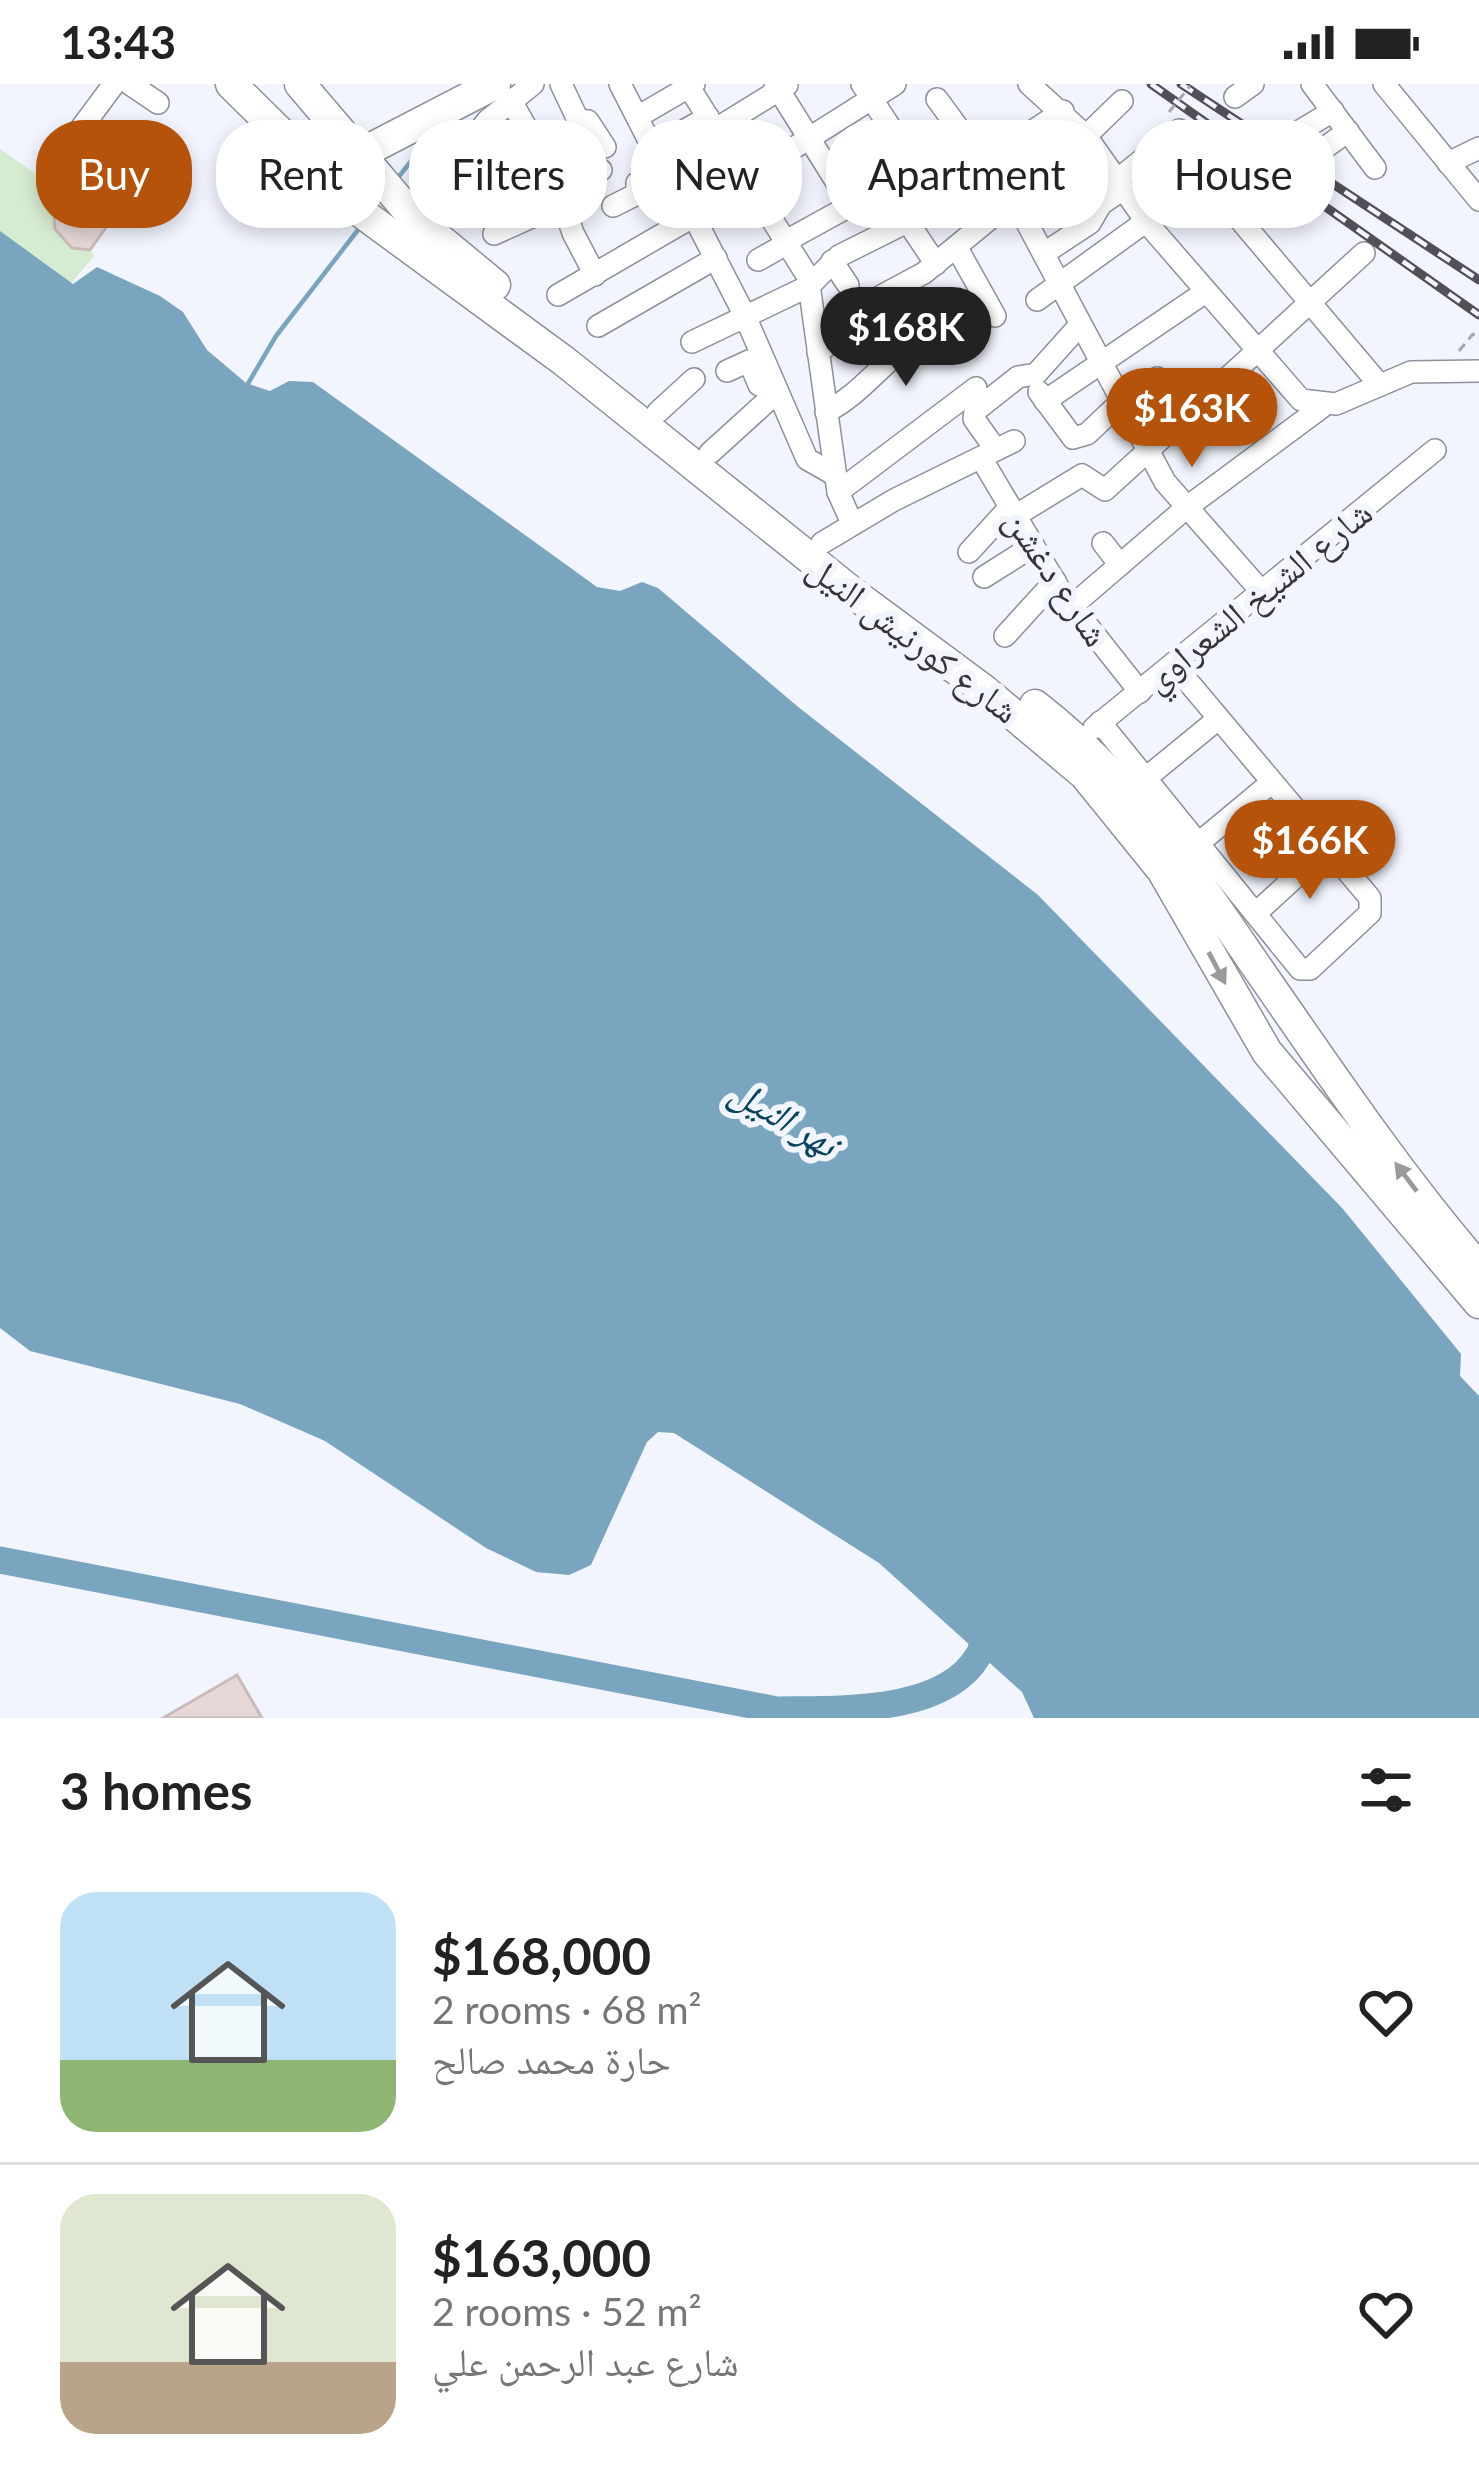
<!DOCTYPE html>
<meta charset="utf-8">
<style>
:root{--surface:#fff;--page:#f2f2f2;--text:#222;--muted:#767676;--line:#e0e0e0;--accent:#b45309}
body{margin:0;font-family:Lato,"Noto Naskh Arabic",sans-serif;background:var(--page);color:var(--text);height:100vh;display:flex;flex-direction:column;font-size:45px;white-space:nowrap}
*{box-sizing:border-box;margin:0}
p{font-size:39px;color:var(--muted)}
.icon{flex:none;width:66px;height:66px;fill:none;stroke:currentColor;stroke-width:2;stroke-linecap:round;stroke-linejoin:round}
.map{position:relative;height:1634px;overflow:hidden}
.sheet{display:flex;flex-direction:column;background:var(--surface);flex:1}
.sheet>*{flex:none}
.hud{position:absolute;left:36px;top:36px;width:1407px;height:108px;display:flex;gap:24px}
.price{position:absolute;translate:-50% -102px;padding:0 27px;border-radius:42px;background:var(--accent);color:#fff;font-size:39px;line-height:78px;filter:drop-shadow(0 3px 6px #0008)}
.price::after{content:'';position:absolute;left:50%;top:72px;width:36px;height:27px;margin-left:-18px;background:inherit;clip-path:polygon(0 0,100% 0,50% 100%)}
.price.active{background:#222;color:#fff}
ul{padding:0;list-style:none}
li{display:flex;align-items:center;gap:36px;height:300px;padding:0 60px}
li+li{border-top:3px solid var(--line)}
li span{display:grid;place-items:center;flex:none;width:336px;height:240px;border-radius:36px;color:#555}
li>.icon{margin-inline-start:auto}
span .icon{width:144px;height:144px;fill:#fffc;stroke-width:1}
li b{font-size:51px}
h2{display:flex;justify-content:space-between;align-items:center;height:144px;padding:0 60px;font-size:51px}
.chip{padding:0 42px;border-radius:48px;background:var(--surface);box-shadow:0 6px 18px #0003;font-size:42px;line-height:108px}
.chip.active{background:var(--accent);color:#fff}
.status{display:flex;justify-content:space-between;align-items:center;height:84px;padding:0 60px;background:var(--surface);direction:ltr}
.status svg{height:33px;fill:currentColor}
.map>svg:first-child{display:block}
.green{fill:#d6ecd1}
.water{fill:#79a5be}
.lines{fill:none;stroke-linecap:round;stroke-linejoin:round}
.stream{stroke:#79a5be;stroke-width:4.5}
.river{stroke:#79a5be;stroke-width:27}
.building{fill:#e7d8d7;stroke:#cabcbb;stroke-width:3}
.minor-casing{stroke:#8d909b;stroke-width:24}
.highway-casing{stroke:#8d909b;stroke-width:33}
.path{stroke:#a5a7ae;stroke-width:3;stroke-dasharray:9 6;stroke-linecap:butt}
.minor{stroke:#fff;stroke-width:21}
.highway{stroke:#fff;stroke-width:30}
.rail-casing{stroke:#4f5156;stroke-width:9}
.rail{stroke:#f2f5fe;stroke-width:4.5;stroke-dasharray:14;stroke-linecap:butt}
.path-bridge{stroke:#a5a7ae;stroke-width:3;stroke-dasharray:9 6;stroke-linecap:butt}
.oneway{fill:#999a9c}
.labels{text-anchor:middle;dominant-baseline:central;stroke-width:12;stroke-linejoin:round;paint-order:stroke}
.street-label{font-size:36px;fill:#333539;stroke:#f2f5fe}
.water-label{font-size:39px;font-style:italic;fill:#06435d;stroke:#f2f5fe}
</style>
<div class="status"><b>13:43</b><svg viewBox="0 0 49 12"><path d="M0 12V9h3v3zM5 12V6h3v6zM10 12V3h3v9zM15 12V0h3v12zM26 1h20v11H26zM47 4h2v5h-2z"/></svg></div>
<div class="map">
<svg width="1479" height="1634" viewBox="0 0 1479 1634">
<rect width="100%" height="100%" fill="#f2f5fe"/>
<path class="green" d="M0,65L66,111L54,128L55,145L72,163L90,166L94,172L52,222L0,181Z"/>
<path class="water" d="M0,147L73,200L97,183L160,212L183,228L207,266L246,299L270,307L289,297L313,298L597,503L620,507L642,498L658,504L797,622L1038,811L1343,1125L1461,1270L1460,1292L1479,1312V1634H1034L1022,1608L879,1479L674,1349L658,1348L647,1358L591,1481L569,1491L536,1488L486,1464L325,1357L240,1320L30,1267L0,1244Z"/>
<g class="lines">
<g class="stream">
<path d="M397,95L435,47"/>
<path d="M246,303L276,252L361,142"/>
</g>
<path class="river" d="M0,1476L777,1626C835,1625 943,1631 978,1572C984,1564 983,1545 985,1535"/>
</g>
<g class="building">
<path d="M99,71L124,80L132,107L90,166L72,164L55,145L54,128L91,73Z"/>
<path d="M237,1591L262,1634H163Z"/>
</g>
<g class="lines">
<g class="minor-casing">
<g id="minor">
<path d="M130,0L158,19"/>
<path d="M561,0L578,36L588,37L605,63"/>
<path d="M620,0L689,135"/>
<path d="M687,0L808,193L838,408L852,439"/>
<path d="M775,0L851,121"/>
<path d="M862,0L935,112"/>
<path d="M1029,0L1086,52L1148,140L1301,316L1336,320L1411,288L1479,287"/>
<path d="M1312,0L1375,84"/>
<path d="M1384,0L1479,116"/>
<path d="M1235,13L1253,0"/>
<path d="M510,15L555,95L573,149L595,191"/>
<path d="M937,15L986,82"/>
<path d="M639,32L694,0"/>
<path d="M716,45L787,1"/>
<path d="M1293,51L1333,27"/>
<path d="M1086,52L1122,17"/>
<path d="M654,64L708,33"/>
<path d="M65,66L114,0"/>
<path d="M1319,68L1348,47"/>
<path d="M512,76L527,90L546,81"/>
<path d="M994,77L1165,398L1261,507"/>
<path d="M1448,79L1479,64"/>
<path d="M555,95L575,86L583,94L601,86"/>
<path d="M1116,97L1179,46"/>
<path d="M613,122L637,110V99L665,86"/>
<path d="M694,133L745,232L807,375L835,391"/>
<path d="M414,134L487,37L533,0"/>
<path d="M907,137L936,180"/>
<path d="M494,150L563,119"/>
<path d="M786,157L917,85"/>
<path d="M957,164L995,232"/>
<path d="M1046,168L1090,139L1101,120L1123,105"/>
<path d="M758,176L788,159"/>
<path d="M832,177L848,201"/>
<path d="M558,211L739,106L754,89L895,0"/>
<path d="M882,214L894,235"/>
<path d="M1037,216L1195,102L1209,99L1378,299"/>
<path d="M929,220L943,245"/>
<path d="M598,242L716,174"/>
<path d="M692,258L809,202L839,172L927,128L935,112L1063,27"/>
<path d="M818,268L851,245L870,218L924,189L998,128L1033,109L1047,112L1079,146"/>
<path d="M727,287L749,277L759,301"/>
<path d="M1039,308L1073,354L1087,350L1121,318"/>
<path d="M1045,317L1204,209"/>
<path d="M1124,324L1157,294"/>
<path d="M658,328L694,295"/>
<path d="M826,328C855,313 871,292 895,272C908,262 926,264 941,256L943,245L954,238"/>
<path d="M996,366L974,335L975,327L1018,293L1036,290L1080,241"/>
<path d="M710,369L776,309"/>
<path d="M981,374L1061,508L1140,608"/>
<path d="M838,408L976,304"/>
<path d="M1015,432L1082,391L1105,406L1364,169"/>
<path d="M822,459L894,416L1014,357"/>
<path d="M1103,459L1120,481"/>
<path d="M969,468L1010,423"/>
<path d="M984,493L1033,462"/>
<path d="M1072,522L1186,424L1322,323"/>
<path d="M1005,552L1055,497"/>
<path d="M1100,638L1300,885H1310L1370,829V814L1174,581"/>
<path d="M1094,644L1435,366"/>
<path d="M1146,694L1218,635"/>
<path d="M1200,758L1271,699"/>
<path d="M1256,829L1326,765"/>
</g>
</g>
<g class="highway-casing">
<g id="highway">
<path d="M231,0L362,129L564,277L857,512L984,606L1085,691L1162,786L1267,968L1479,1219"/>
<path d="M300,0L414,134L495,201"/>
<path d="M362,69L495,0"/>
<path d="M1035,621C1127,692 1187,781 1252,876C1325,981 1396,1088 1479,1184"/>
</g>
</g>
<g class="path">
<path d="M1190,2L1220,24"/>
<path d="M1459,267L1473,250L1479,253"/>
</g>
<use href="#minor" class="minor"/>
<use href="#highway" class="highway"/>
<g class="rail-casing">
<g id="rail">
<path d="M1151,0L1479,231"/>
<path d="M1181,0L1479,196"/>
</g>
</g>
<use href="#rail" class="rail"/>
<path class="path-bridge" d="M1169,28L1190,2"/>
</g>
<defs><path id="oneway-solid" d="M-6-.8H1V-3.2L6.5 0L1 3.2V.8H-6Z" transform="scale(3)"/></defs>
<g class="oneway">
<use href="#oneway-solid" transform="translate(1217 884) rotate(62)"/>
<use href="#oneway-solid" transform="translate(1406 1093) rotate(-127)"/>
</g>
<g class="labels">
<g class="street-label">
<text transform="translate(1058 493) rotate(56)">شارع دغشن</text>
<text transform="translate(1257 511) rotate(-39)">شارع الشيخ الشعراوي</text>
<text transform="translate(914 554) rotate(37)">شارع كورنيش النيل</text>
</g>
<g class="water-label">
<text transform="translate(785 1032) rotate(31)">نهر النيل</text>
</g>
</g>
</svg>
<b class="price active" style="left:906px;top:305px">$168K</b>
<b class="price" style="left:1192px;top:386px">$163K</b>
<b class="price" style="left:1310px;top:818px">$166K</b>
<div class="hud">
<a class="chip active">Buy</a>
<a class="chip">Rent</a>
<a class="chip">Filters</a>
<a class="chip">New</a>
<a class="chip">Apartment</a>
<a class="chip">House</a>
</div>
</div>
<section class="sheet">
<h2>3 homes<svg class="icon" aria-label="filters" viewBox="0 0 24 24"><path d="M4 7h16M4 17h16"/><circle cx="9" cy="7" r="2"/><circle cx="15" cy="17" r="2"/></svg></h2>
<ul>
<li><span style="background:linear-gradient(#bfe0f5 70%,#8fb573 0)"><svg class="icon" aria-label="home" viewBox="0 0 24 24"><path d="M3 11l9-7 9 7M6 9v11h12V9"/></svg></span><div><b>$168,000</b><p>2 rooms · 68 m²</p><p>حارة محمد صالح</p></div><svg class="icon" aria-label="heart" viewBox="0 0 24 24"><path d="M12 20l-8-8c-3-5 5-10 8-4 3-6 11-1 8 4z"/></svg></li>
<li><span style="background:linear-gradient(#dfe7d0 70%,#b9a48a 0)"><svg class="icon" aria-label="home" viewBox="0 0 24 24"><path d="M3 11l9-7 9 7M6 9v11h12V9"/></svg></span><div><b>$163,000</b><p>2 rooms · 52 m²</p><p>شارع عبد الرحمن علي</p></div><svg class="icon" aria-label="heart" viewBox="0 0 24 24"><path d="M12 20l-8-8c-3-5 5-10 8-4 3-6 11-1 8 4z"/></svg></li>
</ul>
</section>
